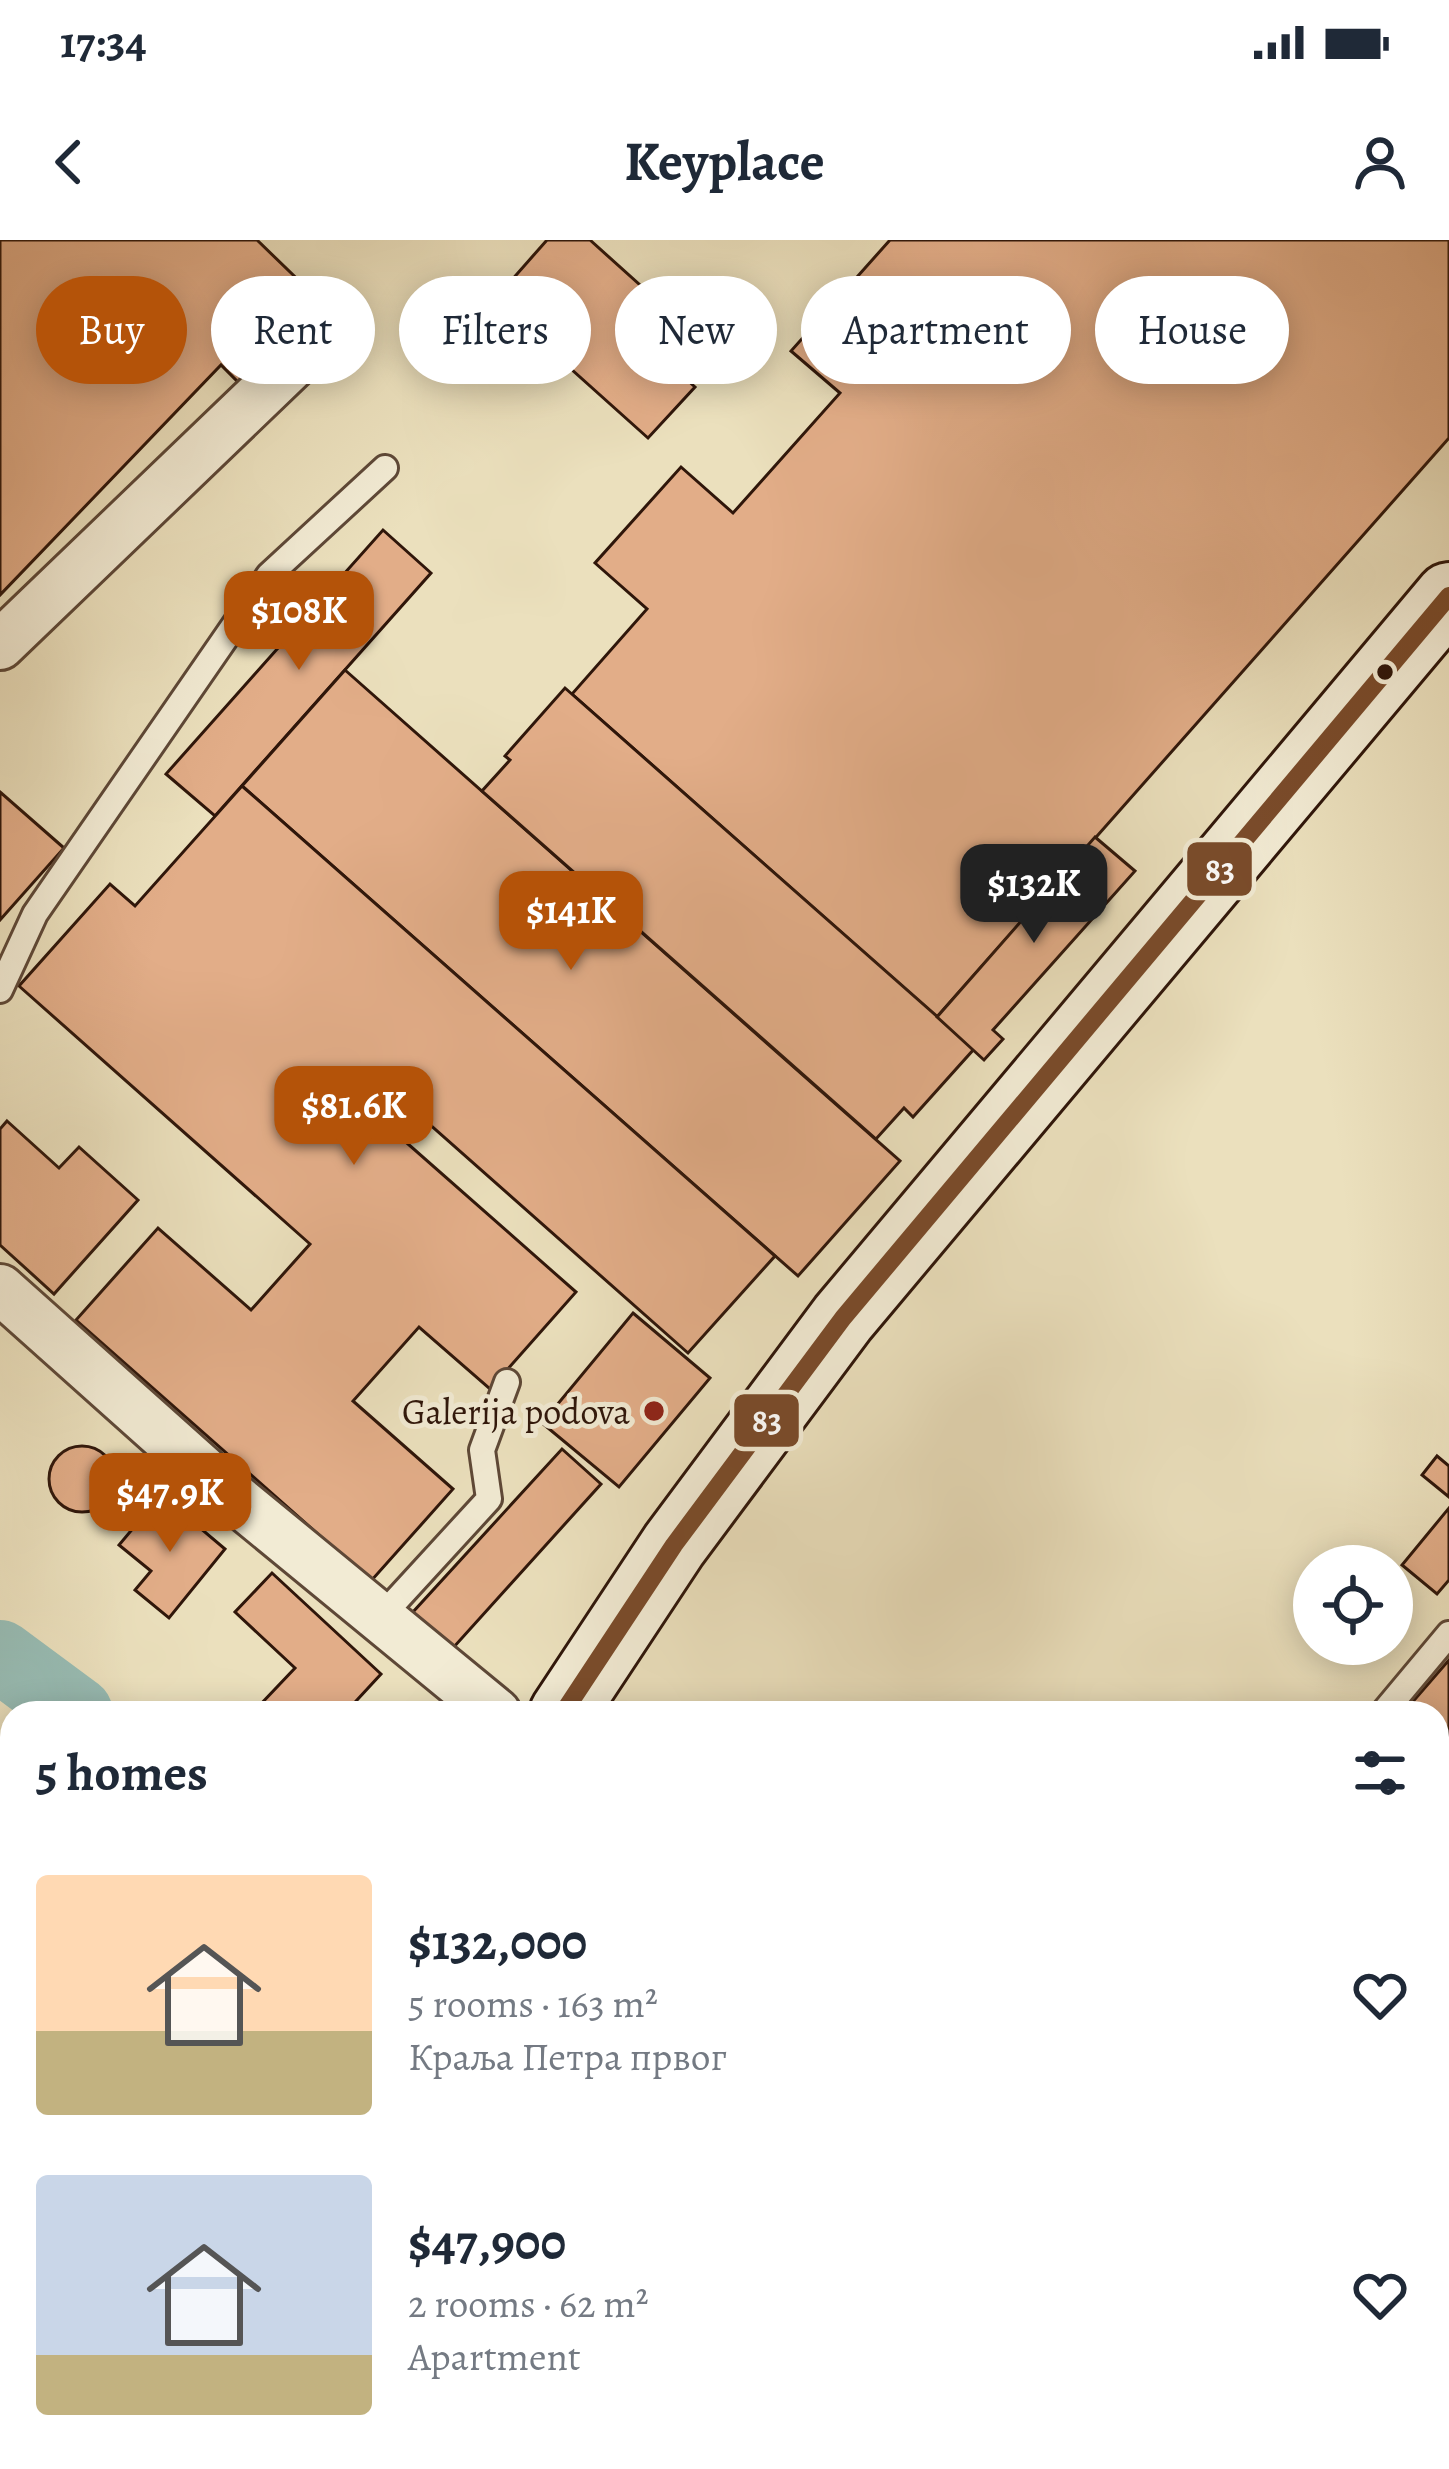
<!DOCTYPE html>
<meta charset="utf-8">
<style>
:root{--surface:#fff;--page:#f6f6f7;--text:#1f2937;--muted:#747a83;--accent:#b45309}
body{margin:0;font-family:Alegreya,serif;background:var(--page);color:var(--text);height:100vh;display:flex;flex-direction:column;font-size:45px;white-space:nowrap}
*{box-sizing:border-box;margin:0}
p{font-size:39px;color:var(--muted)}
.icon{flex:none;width:66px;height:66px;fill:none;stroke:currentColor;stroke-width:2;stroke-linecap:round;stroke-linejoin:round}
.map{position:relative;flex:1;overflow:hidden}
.panel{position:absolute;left:0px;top:1461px;width:1449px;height:768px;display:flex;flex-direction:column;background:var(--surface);border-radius:36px 36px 0 0;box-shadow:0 6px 30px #0003}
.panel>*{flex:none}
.guide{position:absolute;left:36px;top:36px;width:1377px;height:108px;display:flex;gap:24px}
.fabs{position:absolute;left:1293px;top:1305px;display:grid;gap:24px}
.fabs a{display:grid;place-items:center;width:120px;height:120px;border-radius:50%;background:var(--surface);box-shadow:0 6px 30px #0003;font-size:60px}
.price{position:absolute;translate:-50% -102px;padding:0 27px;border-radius:24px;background:var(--accent);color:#fff;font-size:39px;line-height:78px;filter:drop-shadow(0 3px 6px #0008)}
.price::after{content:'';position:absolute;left:50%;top:72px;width:36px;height:27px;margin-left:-18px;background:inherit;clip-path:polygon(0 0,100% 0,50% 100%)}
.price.active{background:#222;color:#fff}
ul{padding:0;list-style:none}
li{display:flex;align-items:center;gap:36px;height:300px;padding:0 36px}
li span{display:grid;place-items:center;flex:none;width:336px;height:240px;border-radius:12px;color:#555}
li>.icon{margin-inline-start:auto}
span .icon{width:144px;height:144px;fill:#fffc;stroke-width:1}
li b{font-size:51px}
h2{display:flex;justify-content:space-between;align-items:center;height:144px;padding:0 36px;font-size:51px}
.pill{padding:0 42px;border-radius:54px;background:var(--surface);box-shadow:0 6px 30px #0003;font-size:42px;line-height:108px}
.pill.active{background:var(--accent);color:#fff}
.status{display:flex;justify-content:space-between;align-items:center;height:84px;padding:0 60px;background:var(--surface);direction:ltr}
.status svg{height:33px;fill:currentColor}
header{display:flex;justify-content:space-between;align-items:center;height:156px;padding:0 36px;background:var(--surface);font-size:54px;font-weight:600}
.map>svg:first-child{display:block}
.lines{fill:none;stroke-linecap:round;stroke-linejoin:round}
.river{stroke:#98bdb5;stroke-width:72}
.building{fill:#e2ad88;stroke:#2f160a;stroke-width:3}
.service-casing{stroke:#5e4837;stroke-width:30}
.minor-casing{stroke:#5e4837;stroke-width:54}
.secondary-casing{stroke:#2f160a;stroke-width:72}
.service{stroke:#f2ebd4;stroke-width:24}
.minor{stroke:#f2ebd4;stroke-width:48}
.secondary{stroke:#f2ebd4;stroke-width:66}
.bus-1-casing{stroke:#f2ebd4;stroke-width:27}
.bus-1{stroke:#7a4b2a;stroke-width:18}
.bus-dot{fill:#2f160a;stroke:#f2ebd4;stroke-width:4.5}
.poi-dot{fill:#8f2418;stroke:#f2ebd4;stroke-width:4.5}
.labels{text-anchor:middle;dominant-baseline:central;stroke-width:10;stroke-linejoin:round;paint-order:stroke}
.poi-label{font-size:36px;fill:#2f160a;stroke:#f2ebd4;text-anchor:end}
.line-badge{stroke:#f2ebd4;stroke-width:4.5}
.badge-label{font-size:33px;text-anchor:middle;font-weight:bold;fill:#fff}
</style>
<div class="status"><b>17:34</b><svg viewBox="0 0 49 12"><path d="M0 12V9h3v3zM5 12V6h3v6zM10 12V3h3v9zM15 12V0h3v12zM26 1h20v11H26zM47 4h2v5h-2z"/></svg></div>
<header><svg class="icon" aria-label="back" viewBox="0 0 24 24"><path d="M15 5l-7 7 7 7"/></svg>Keyplace<svg class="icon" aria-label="person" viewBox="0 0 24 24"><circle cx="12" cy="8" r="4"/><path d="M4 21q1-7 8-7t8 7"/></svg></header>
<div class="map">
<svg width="1449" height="2229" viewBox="0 0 1449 2229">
<rect width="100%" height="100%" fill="#ebe0bd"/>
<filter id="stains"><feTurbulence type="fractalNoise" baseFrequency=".00167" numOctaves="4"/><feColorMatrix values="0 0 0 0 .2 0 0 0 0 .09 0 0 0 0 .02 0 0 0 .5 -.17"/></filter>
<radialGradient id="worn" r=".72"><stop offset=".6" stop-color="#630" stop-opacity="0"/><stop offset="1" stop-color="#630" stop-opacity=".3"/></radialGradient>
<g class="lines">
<g class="river">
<path d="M0,1416L77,1473"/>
<path d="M1007,2217L1011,2229"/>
</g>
</g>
<g class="building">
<path d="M0,0H257L319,60L239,143L221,125L0,355Z"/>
<path d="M547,0H590L679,80L653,109L695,147L648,198L494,60Z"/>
<path d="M890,0H1449V198L937,777L572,454L647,369L595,323L681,227L733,273L840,153L791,111Z"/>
<path d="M383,290L431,333L215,576L166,534Z"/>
<path d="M345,430L900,921L798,1036L242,546Z"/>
<path d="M565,448L974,809L913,877L904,868L876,899L482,551L510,520L505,516Z"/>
<path d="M242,546L775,1016L688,1113L385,845L366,867L576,1052L490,1149L419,1087L353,1161L453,1249L371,1341L76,1080L158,988L251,1070L310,1004L19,746L110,644L135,666Z"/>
<path d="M0,552L64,608L0,680Z"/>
<path d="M1095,597L1135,631L993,790L1003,799L984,820L937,777Z"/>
<path d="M7,881L59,928L79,907L138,960L54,1054L0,1005V889Z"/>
<path d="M633,1073L710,1138L619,1247L542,1183Z"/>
<circle cx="82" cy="1239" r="33"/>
<path d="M562,1209L601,1244L453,1408L413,1372Z"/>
<path d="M1437,1216L1449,1226V1257L1422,1235Z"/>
<path d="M161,1255L225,1309L169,1378L135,1350L151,1331L119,1305Z"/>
<path d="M1449,1268V1340L1437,1354L1402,1325Z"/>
<path d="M272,1333L381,1434L345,1473H266L259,1466L295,1428L235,1372Z"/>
<path d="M1449,1420V1616L1437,1630V1473H1403Z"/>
<path d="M1437,1821L1449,1831V1897L1437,1887Z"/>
<path d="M1449,2186V2229H1413L1423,2217H1437V2200Z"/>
<path d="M451,2217H496L518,2229H444Z"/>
</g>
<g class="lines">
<g class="service-casing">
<g id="service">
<path d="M0,750L35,674L269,335L385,228"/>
<path d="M379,1379L489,1259L482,1210L507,1142"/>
<path d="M1383,1473L1449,1394"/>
<path d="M394,2217L396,2229"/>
<path d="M360,2229L369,2217"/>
</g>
</g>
<g class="minor-casing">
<g id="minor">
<path d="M0,405L307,110"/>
<path d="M0,1049L226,1251L496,1473"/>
</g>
</g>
<g class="secondary-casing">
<g id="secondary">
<path d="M563,1473L674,1305L843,1078L1449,356"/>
<path d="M91,2229L98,2217"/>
</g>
</g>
<use href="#service" class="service"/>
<use href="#minor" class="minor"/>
<use href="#secondary" class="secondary"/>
<g class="bus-1-casing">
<path id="bus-1" d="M563,1473L674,1305L843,1078L1449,356"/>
</g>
<use href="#bus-1" class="bus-1"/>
</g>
<circle class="bus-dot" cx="1385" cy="432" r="10"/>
<circle class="poi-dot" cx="654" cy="1171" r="12"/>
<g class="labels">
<g class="poi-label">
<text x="630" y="1171">Galerija podova</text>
</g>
</g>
<g class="line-badge">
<rect x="1185" y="600" width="69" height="58" rx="12" fill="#7a4b2a"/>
<rect x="732" y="1152" width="69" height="57" rx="12" fill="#7a4b2a"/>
</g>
<g class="badge-label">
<text x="1220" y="641">83</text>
<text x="767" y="1192">83</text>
</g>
<rect width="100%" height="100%" filter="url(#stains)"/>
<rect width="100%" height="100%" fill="url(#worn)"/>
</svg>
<div class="fabs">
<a><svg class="icon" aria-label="locate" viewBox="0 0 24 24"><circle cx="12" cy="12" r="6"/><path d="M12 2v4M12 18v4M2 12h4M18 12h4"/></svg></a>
</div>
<b class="price" style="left:299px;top:433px">$108K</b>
<b class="price active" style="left:1034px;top:706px">$132K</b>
<b class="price" style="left:571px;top:733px">$141K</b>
<b class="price" style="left:354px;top:928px">$81.6K</b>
<b class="price" style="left:170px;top:1315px">$47.9K</b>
<div class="guide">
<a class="pill active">Buy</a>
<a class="pill">Rent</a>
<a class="pill">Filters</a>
<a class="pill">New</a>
<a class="pill">Apartment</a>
<a class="pill">House</a>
</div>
<section class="panel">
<h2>5 homes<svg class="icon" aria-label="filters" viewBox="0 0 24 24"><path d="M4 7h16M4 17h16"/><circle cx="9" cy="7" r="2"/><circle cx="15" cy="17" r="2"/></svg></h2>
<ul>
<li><span style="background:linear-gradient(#ffd9b3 65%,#c2b280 0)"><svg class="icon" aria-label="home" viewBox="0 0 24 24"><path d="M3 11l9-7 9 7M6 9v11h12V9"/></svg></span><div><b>$132,000</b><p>5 rooms · 163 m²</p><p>Краља Петра првог</p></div><svg class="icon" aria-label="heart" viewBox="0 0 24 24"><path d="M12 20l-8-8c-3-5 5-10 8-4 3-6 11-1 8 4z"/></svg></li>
<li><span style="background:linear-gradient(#c9d6e8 75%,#c2b280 0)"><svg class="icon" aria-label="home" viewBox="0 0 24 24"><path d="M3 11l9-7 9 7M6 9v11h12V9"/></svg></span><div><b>$47,900</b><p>2 rooms · 62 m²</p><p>Apartment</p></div><svg class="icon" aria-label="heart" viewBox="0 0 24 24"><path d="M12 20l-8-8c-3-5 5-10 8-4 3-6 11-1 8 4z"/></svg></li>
</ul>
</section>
</div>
